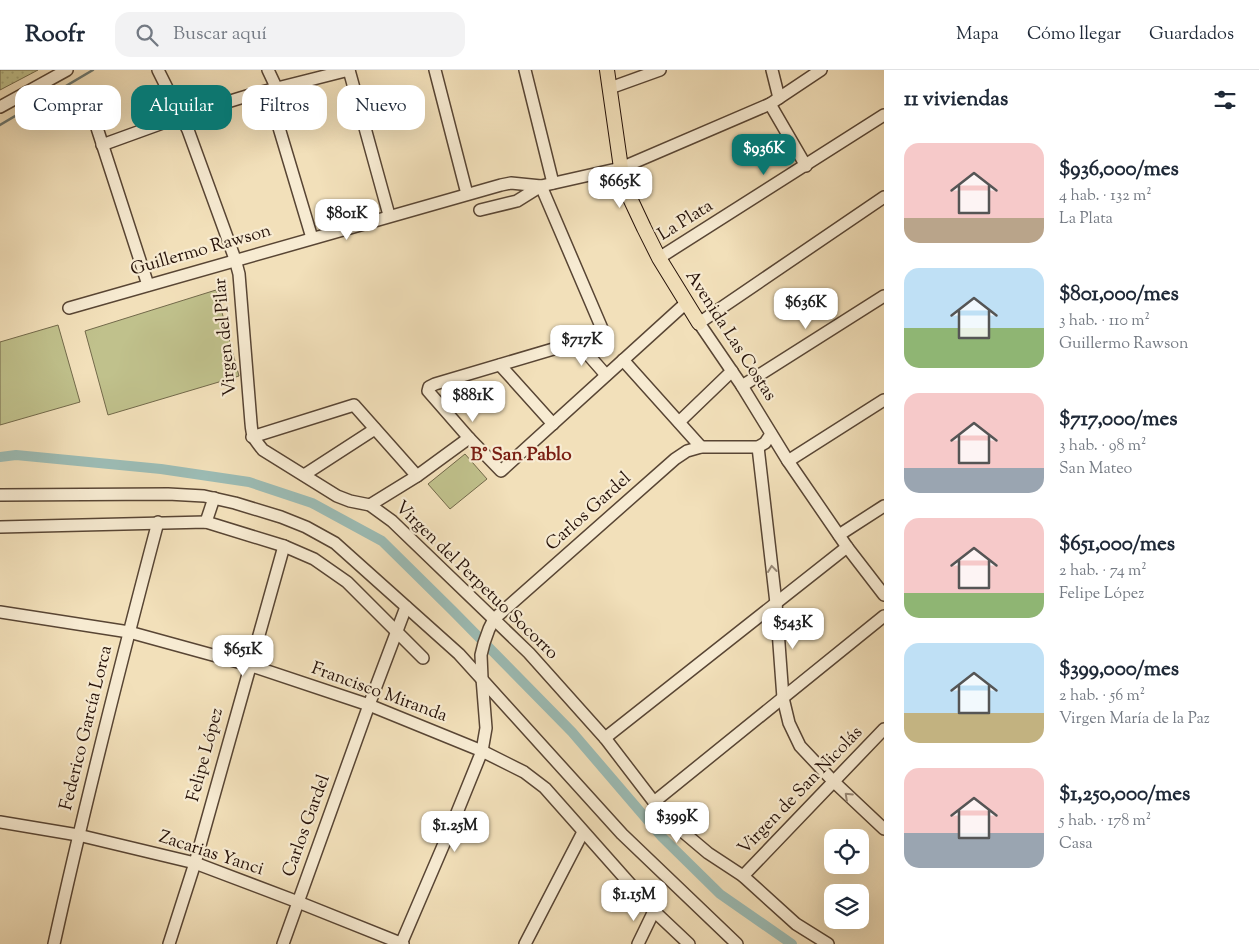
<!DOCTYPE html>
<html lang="es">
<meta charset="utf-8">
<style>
:root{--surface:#fff;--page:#f2f2f3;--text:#1f2937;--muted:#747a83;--line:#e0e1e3;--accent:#0f766e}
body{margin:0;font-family:"Sorts Mill Goudy",serif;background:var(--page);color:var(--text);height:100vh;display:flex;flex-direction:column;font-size:19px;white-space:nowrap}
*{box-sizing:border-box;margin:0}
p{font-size:16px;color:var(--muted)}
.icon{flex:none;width:28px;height:28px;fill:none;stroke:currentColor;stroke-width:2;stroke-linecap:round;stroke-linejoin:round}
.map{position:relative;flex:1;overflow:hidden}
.sheet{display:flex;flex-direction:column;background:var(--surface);width:375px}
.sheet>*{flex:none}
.hud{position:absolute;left:15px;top:15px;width:475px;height:45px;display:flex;gap:10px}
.fabs{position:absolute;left:824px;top:759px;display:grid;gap:10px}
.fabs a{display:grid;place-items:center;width:45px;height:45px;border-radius:10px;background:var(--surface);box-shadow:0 5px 20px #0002;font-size:25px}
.price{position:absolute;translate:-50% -42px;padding:0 11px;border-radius:10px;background:#fff;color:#222;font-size:16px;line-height:32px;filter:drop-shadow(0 1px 2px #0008)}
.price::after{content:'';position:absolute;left:50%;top:30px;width:15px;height:11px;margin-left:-8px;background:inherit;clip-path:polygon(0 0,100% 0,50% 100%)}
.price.active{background:var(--accent);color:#fff}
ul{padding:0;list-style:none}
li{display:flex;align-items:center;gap:15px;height:125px;padding:0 20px}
li span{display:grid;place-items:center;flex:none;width:140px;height:100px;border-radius:15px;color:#555}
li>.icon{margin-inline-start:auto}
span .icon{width:60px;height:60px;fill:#fffc;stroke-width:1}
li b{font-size:21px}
h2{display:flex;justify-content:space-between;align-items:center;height:60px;padding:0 20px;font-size:21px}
.chip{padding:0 18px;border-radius:15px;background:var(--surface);box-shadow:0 5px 20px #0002;font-size:18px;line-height:45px}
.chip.active{background:var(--accent);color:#fff}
header{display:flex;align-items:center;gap:30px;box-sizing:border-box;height:70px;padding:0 25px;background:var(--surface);border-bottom:1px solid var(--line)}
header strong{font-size:24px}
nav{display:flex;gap:28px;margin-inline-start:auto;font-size:18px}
.search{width:350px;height:45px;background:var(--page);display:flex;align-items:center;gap:12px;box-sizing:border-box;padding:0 18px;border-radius:15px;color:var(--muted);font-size:19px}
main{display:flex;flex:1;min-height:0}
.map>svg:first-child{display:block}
.grass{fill:url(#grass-dots);stroke:#72694a}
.pitch{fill:#c0c18c;stroke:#72694a}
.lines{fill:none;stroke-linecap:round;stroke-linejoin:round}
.stream{stroke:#6c7870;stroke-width:2.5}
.canal{stroke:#9cbcb5;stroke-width:10}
.minor-casing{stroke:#584534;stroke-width:14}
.major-casing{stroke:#251108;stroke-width:16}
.minor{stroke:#f7ebd2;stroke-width:11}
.major{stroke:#f2e0ba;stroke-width:14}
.oneway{stroke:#988977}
.labels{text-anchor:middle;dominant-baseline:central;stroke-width:4.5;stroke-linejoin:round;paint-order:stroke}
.street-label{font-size:18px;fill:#251108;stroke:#f7ebd2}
.neighbourhood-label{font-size:19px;font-weight:bold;fill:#7a1f14;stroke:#f7ebd2}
</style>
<header>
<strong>Roofr</strong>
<div class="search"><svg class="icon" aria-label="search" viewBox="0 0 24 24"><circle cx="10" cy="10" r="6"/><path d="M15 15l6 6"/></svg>Buscar aquí</div>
<nav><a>Mapa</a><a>Cómo llegar</a><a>Guardados</a></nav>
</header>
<main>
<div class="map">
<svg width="884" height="874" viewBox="0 0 884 874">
<defs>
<pattern id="grass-dots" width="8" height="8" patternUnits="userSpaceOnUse" patternTransform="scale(1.25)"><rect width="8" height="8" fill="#c0c18c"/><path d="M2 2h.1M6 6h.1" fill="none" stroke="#a5a577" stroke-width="1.8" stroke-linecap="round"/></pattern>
</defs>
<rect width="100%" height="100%" fill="#f2e0ba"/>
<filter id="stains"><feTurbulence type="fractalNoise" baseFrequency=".004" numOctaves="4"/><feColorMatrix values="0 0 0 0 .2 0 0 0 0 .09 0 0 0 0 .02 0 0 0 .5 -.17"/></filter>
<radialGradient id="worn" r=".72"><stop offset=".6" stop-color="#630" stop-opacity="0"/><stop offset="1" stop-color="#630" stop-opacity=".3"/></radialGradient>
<path class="grass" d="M0,0H38L0,20Z"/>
<g class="pitch">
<path d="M216,220L239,306L108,345L85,261Z"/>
<path d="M58,255L80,332L0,355V272Z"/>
<path d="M465,384L487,409L450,439L428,414Z"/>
</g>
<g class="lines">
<path class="stream" d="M0,55L93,0"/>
<path class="canal" d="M0,387L16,385L161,399L249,412L312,433L382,471L453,541L572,662L662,767L720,824L792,874"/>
<g class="minor-casing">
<g id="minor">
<path d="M158,0L188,60L235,189L239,204L251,353C252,367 254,369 263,380L337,426L350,431L370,435L392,451L529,583L605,668L654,732L676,756L708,783L743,806L796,854L828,874"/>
<path d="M268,0L277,19"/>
<path d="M349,0L389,145"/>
<path d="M435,0L467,124"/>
<path d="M525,0L553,113"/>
<path d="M772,0L779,28"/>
<path d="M610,18L660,0"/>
<path d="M268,21L312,168"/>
<path d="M86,24L148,215"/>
<path d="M770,34L806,96"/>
<path d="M0,37L67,0"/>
<path d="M102,75L182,46L250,25L349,0"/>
<path d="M884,127L699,253L742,316L788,391L847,477L884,525"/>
<path d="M480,140L517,131L541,116L603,261L577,272L435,314L429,317L428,321L469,368L501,401L686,233"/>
<path d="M659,188L884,45"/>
<path d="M69,238C213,196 357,155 501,115L511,113L541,116L621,98L770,34L821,0"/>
<path d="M577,272L606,305"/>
<path d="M623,290L701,377"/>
<path d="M500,295L553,354"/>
<path d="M742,316L884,226"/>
<path d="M679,352L732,301"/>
<path d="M252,367L354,335L417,406"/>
<path d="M758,377L776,533L783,628L789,653L800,676L833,711L884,759"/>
<path d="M788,391L884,330"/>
<path d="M304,405L375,359"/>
<path d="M0,425L168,424L204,426L235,433L281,447L306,457L335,473L459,584L622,764L737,874"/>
<path d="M370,435L417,406L469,368"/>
<path d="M206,452L214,428"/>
<path d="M0,457L206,452L284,476L314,489L347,512L423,588"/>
<path d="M839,465L884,436"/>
<path d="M0,542L129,562L249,595L369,635L482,681L524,702L545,718L654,841L689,874"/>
<path d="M605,668L847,477"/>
<path d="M654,732L884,546"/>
<path d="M0,752L78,765L195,793L298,832L403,874"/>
<path d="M743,806L884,659"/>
<path d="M54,874C85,733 121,592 158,452"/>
<path d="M169,874L195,793L284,476"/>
<path d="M283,874L369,635L406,537"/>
<path d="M401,874L452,755L482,681L486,658L482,608L481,585L484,573L489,559L494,549L675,389L687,381L701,377H758L765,373L771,364"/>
<path d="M525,874L583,762"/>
<path d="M638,874L654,841"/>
</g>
</g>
<g class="major-casing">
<path id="major" d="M607,0L621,98L629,126L644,158L659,188L699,253"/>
</g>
<use href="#minor" class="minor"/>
<use href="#major" class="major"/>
</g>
<defs><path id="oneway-chevron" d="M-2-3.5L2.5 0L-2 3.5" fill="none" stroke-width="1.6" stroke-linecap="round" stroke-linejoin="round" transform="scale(1.25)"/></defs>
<g class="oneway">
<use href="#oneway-chevron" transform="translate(772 499) rotate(-97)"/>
<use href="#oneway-chevron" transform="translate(848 726) rotate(-137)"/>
</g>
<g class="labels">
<g class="street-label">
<text transform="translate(686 151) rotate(-32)">La Plata</text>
<text transform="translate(201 181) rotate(-16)">Guillermo Rawson</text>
<text transform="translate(730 266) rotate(57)">Avenida Las Costas</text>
<text transform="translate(226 267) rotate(-95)">Virgen del Pilar</text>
<text transform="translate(589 442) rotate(-42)">Carlos Gardel</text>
<text transform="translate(476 511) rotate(44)">Virgen del Perpetuo Socorro</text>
<text transform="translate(379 623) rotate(20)">Francisco Miranda</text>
<text transform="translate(87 658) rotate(-76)">Federico García Lorca</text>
<text transform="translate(206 685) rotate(-75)">Felipe López</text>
<text transform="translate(801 721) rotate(-46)">Virgen de San Nicolás</text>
<text transform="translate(307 756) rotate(-70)">Carlos Gardel</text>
<text transform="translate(211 784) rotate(18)">Zacarias Yanci</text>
</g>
<g class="neighbourhood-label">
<text x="521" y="385">B° San Pablo</text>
</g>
</g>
<rect width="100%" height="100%" filter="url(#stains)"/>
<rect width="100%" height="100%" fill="url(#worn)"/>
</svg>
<div class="fabs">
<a><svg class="icon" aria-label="locate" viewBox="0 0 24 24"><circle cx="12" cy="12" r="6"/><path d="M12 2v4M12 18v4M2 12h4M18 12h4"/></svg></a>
<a><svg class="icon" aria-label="layers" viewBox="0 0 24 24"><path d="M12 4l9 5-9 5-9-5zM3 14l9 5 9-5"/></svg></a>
</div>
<b class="price active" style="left:764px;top:106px">$936K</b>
<b class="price" style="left:620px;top:139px">$665K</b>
<b class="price" style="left:347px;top:171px">$801K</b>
<b class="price" style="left:806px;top:260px">$636K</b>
<b class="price" style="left:582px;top:297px">$717K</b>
<b class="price" style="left:473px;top:353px">$881K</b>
<b class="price" style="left:793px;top:580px">$543K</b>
<b class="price" style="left:243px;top:607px">$651K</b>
<b class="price" style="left:677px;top:774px">$399K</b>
<b class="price" style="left:455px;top:783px">$1.25M</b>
<b class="price" style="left:634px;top:852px">$1.15M</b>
<div class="hud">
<a class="chip">Comprar</a>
<a class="chip active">Alquilar</a>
<a class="chip">Filtros</a>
<a class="chip">Nuevo</a>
</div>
</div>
<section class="sheet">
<h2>11 viviendas<svg class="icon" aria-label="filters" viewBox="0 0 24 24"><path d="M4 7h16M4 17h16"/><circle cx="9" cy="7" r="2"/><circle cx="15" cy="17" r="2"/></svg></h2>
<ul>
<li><span style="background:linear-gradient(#f6c9c9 75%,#b9a48a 0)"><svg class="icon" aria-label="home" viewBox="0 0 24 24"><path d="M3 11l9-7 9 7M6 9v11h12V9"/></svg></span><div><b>$936,000/mes</b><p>4 hab. · 132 m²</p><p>La Plata</p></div></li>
<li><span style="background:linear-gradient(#bfe0f5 60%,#8fb573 0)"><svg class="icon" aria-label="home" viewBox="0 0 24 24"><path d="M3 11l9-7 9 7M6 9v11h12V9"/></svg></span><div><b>$801,000/mes</b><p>3 hab. · 110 m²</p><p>Guillermo Rawson</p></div></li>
<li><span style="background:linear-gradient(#f6c9c9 75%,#9aa5b1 0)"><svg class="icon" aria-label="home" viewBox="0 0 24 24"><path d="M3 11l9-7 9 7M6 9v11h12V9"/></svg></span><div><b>$717,000/mes</b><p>3 hab. · 98 m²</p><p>San Mateo</p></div></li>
<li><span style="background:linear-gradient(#f6c9c9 75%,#8fb573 0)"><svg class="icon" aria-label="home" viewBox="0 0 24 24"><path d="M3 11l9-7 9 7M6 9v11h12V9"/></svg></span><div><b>$651,000/mes</b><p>2 hab. · 74 m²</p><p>Felipe López</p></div></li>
<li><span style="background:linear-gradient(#bfe0f5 70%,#c2b280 0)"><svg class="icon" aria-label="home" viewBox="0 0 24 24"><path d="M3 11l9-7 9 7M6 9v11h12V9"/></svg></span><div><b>$399,000/mes</b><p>2 hab. · 56 m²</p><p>Virgen María de la Paz</p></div></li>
<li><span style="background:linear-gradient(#f6c9c9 65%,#9aa5b1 0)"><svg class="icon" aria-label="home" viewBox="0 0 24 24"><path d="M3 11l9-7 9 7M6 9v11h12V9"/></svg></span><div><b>$1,250,000/mes</b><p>5 hab. · 178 m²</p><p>Casa</p></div></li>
</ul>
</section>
</main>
